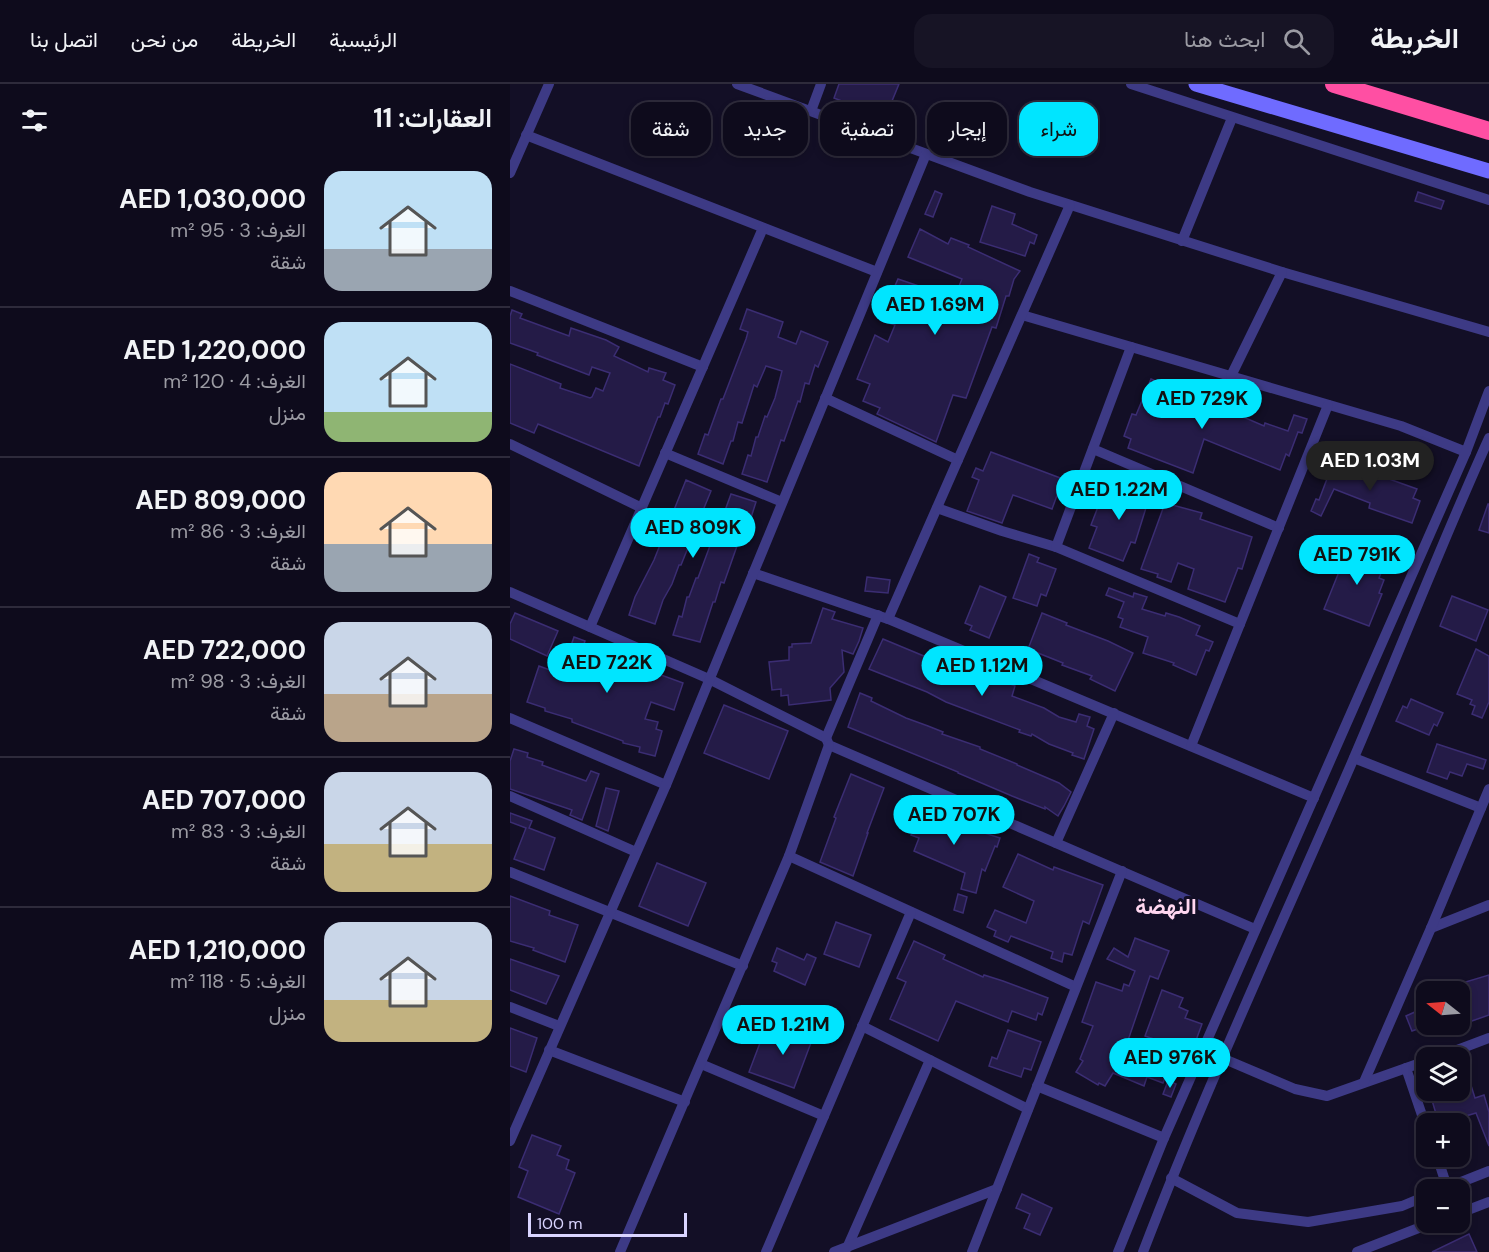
<!DOCTYPE html>
<html lang="ar">
<meta charset="utf-8">
<style>
:root{--surface:#0e0b1c;--page:#171425;--text:#f1f3f6;--muted:#9b9ba3;--line:#2e2b3b;--accent:#00e5ff}
body{margin:0;font-family:"DM Sans",Vazirmatn,sans-serif;background:var(--page);color:var(--text);direction:rtl;height:100vh;display:flex;flex-direction:column;font-size:22px;white-space:nowrap}
*{box-sizing:border-box;margin:0}
p{font-size:20px;color:var(--muted)}
.icon{flex:none;width:33px;height:33px;fill:none;stroke:currentColor;stroke-width:2;stroke-linecap:round;stroke-linejoin:round}
.map{position:relative;flex:1;overflow:hidden;direction:ltr}
.sheet{display:flex;flex-direction:column;background:var(--surface);width:510px}
.sheet>*{flex:none}
.hud{position:absolute;left:18px;top:18px;width:570px;height:54px;direction:rtl;display:flex;gap:12px}
.needle{width:39px;rotate:287deg}
.fabs{position:absolute;left:906px;top:897px;display:grid;gap:12px}
.fabs a{display:grid;place-items:center;width:54px;height:54px;border-radius:12px;background:var(--surface);box-shadow:0 3px 9px #0003,0 0 0 2px var(--line);font-size:30px}
.scale{position:absolute;left:18px;bottom:15px;width:159px;box-sizing:border-box;padding-left:6px;border:3px solid #d9d4ff;border-top:0;font-size:16px;line-height:21px;white-space:nowrap;color:#d9d4ff;-webkit-text-stroke:4px #130f26;paint-order:stroke}
.price{position:absolute;translate:-50% -51px;padding:0 14px;border-radius:21px;background:var(--accent);color:#111;font-size:20px;line-height:39px;filter:drop-shadow(0 2px 3px #0008)}
.price::after{content:'';position:absolute;left:50%;top:36px;width:18px;height:14px;margin-left:-9px;background:inherit;clip-path:polygon(0 0,100% 0,50% 100%)}
.price.selected{background:#222;color:#fff}
ul{padding:0;list-style:none}
li{display:flex;align-items:center;gap:18px;height:150px;padding:0 18px}
li+li{border-top:2px solid var(--line)}
li span{display:grid;place-items:center;flex:none;width:168px;height:120px;border-radius:18px;color:#555}
li>.icon{margin-inline-start:auto}
span .icon{width:72px;height:72px;fill:#fffc;stroke-width:1}
li b{font-size:26px}
h2{display:flex;justify-content:space-between;align-items:center;height:72px;padding:0 18px;font-size:26px}
.chip{padding:0 21px;border-radius:18px;background:var(--surface);box-shadow:0 3px 9px #0003,0 0 0 2px var(--line);font-size:21px;line-height:54px}
.chip.selected{background:var(--accent);color:#111}
header{display:flex;align-items:center;gap:36px;box-sizing:border-box;height:84px;padding:0 30px;background:var(--surface);border-bottom:2px solid var(--line)}
header strong{font-size:28px}
nav{display:flex;gap:33px;margin-inline-start:auto;font-size:21px}
.search{width:420px;height:54px;background:var(--page);display:flex;align-items:center;gap:15px;box-sizing:border-box;padding:0 21px;border-radius:18px;color:var(--muted);font-size:22px}
main{display:flex;flex:1;min-height:0}
.map>svg:first-child{display:block}
.building{fill:#241b47;stroke:#3b2d73;stroke-width:1.5}
.lines{fill:none;stroke-linecap:round;stroke-linejoin:round}
.minor{stroke:#3d3a85;stroke-width:10}
.secondary{stroke:#6f6bff;stroke-width:15}
.motorway{stroke:#ff4fa3;stroke-width:18}
.labels{text-anchor:middle;dominant-baseline:central;stroke-width:6;stroke-linejoin:round;paint-order:stroke}
.neighbourhood-label{font-size:22px;font-weight:bold;fill:#ffd6f0;stroke:#130f26}
</style>
<header>
<strong>الخريطة</strong>
<div class="search"><svg class="icon" aria-label="search" viewBox="0 0 24 24"><circle cx="10" cy="10" r="6"/><path d="M15 15l6 6"/></svg>ابحث هنا</div>
<nav><a>الرئيسية</a><a>الخريطة</a><a>من نحن</a><a>اتصل بنا</a></nav>
</header>
<main>
<div class="map">
<svg width="979" height="1168" viewBox="0 0 979 1168">
<rect width="100%" height="100%" fill="#130f26"/>
<g class="building">
<path d="M329,0H389L375,34L324,14Z"/>
<path d="M425,107L432,110L423,133L415,130Z"/>
<path d="M908,108L934,117L931,125L905,117Z"/>
<path d="M482,122L505,130L502,140L527,151L524,160L520,158L515,172L470,158Z"/>
<path d="M410,145L438,160L441,154L459,161L458,163L510,187L504,195L499,212H496L486,244L482,243L456,314L443,311L426,358L367,330L370,324L353,317L360,300L347,295L365,251L378,258L385,241L370,236L388,195L444,214L452,195L398,173Z"/>
<path d="M237,225L273,238L268,253L286,260L291,247L318,258L308,283L305,281L299,300L295,299L290,318L288,317L274,357L271,356L257,398L232,390L238,371L241,372L246,353H248L255,332L257,333L265,314L272,287L256,282L247,303L244,301L232,339L228,338L223,357H221L213,380L188,370L195,350L198,351L211,315H213L236,255L238,248L230,245Z"/>
<path d="M2,226L12,230L10,234L59,252L61,244L96,256L109,263L104,272L138,288L139,284L156,289L153,296L165,301L158,320L155,319L150,333H148L129,382L28,340L24,349L0,339V280L51,300L50,304L80,314L82,313L86,304L93,307L100,289L82,283L79,291L27,271L28,269L0,259V232Z"/>
<path d="M641,295L676,310L711,322L710,323L754,342L755,339L778,347L784,331L797,335L792,349L788,348L779,372L776,370L770,386L694,355L683,389L618,364L621,355L614,352L622,330L626,331Z"/>
<path d="M481,368L553,395L542,425L503,411L492,439L457,427L469,396L462,393L466,384L473,387Z"/>
<path d="M823,379L838,385L840,381L907,405L903,414L910,417L902,439L859,424L860,419L824,405L811,432L801,427L806,415L809,416Z"/>
<path d="M176,396L201,407L194,424L213,432L221,410L246,418L238,443L234,442L214,499L211,498L205,518H203L190,558L163,551L169,532L172,533L177,513H179L186,494H188L204,451L186,444L171,481H169L162,500L153,516L145,540L119,531L125,513L144,476Z"/>
<path d="M604,399L640,411L625,459L621,458L613,477L579,464L587,443L581,441L591,415L598,417Z"/>
<path d="M655,419L692,429L690,435L742,453L732,485L728,484L715,518L678,505L684,485L668,479L661,498L647,493L648,490L631,485Z"/>
<path d="M978,420H979V449L969,446Z"/>
<path d="M841,458L870,469L867,476L875,479L869,494L874,496L869,509L872,510L859,542L814,525Z"/>
<path d="M519,470L529,474L527,478L546,485L536,512L531,510L527,522L503,514Z"/>
<path d="M357,493L380,496L378,509L355,507Z"/>
<path d="M470,502L496,513L479,554L460,546L462,542L455,539Z"/>
<path d="M599,504L623,513L624,509L637,513L632,525L655,532L656,529L669,533L690,542L686,551L703,558L699,567L696,566L686,591L663,581L664,579L633,569L638,553L610,543L613,535L608,533L614,518L596,511Z"/>
<path d="M942,512L978,526L966,557L930,542Z"/>
<path d="M313,524L325,528L322,535L353,544L349,557L343,570L332,566L334,588L320,604L321,616L279,621L278,611L271,612V605L262,606L259,578L279,576V563H282V560L301,559Z"/>
<path d="M5,529L48,547L37,572L0,555V540Z"/>
<path d="M532,529L557,539L556,541L598,557L623,569L605,607L580,595L582,592L552,581L553,579L518,565Z"/>
<path d="M64,553L75,557L74,560L118,576L121,569L145,580L143,587L151,590V591L173,599L164,626L141,618L135,635L148,638L146,645L152,647L145,672L129,668L130,663L113,659V657L62,638V635L35,627V624L17,618L29,582L51,590Z"/>
<path d="M373,555L421,575L420,577L438,585L441,577L484,592V593L505,602L502,612L534,624L549,633L566,638L569,630L580,633L577,642L584,645L574,675L562,671L563,669L539,660L522,650L521,652L509,648L510,646L436,618L417,608L359,585Z"/>
<path d="M966,565L979,572V618L972,634L962,630L965,622L960,620L962,616L947,610Z"/>
<path d="M350,609L362,614L361,617L396,634L418,642L433,648L432,650L470,663V665L507,680V681L549,699L561,708L554,722L548,732L535,723V725L502,712L448,689V688L338,643Z"/>
<path d="M901,615L933,629L927,642L924,640L919,651L886,637L893,622L897,624Z"/>
<path d="M214,621L278,647L259,695L194,669Z"/>
<path d="M927,660L976,676L973,685L957,680L952,692L940,688L937,695L917,688Z"/>
<path d="M4,665L18,669L17,673L33,678L32,681L76,697L81,687L89,690L72,736L60,731L62,726L0,705V677Z"/>
<path d="M341,690L374,704L357,749H358L343,792L310,778L326,734L324,733Z"/>
<path d="M96,704L109,707L98,747L86,742Z"/>
<path d="M414,720L442,732L438,743L454,748L456,743L490,754L487,763L485,762L475,787L472,785L466,809L451,805L455,789L404,767L409,754L401,751Z"/>
<path d="M0,729L22,737L19,744L45,754L34,786L4,775L16,744L0,738Z"/>
<path d="M508,770L543,786L544,783L593,801L579,840L573,837L562,871L554,869L552,878L541,874L543,868L501,852L498,858L484,852L486,847L477,843L485,826L516,839L524,817L493,803Z"/>
<path d="M147,779L196,799L178,842L129,822Z"/>
<path d="M448,810L457,813L453,829L444,826Z"/>
<path d="M0,812L40,827L39,831L68,841L55,878L23,866L24,864L0,857Z"/>
<path d="M326,838L361,851L349,883L314,870Z"/>
<path d="M625,854L659,867L648,895L640,892L613,971L626,976L628,970L643,975L640,984L656,991L653,999L637,993L634,1002L603,989L595,1002L589,999L588,1001L566,988L573,977L570,975L583,942L572,938L586,898L612,907L614,900L619,902L625,887L597,875L604,864L618,873Z"/>
<path d="M404,857L435,871L433,875L473,893L474,891L493,897L538,914L532,931L528,929L526,936L502,927L498,938L446,917L428,957L380,935L396,898L387,894Z"/>
<path d="M267,864L294,876L297,870L306,874L295,901L264,887L267,879L262,877Z"/>
<path d="M0,875L49,892L36,920L0,906Z"/>
<path d="M979,891V931L956,939L950,921V908L929,906Z"/>
<path d="M652,906L673,914L669,923L678,927L675,934L692,940L685,959L676,956L673,965L635,952Z"/>
<path d="M916,923V942L902,947L896,932Z"/>
<path d="M284,938L291,941V943L307,948L304,957L302,956L284,1004L239,988L253,951L276,958Z"/>
<path d="M0,944L27,954L16,988L0,982Z"/>
<path d="M498,946L531,958L521,986L514,984L511,993L479,982L482,973L487,975Z"/>
<path d="M958,992L965,1014L974,1011L979,1028V1062L966,1029L929,1040L919,1006H950V994Z"/>
<path d="M658,997L666,1000L661,1013L653,1010Z"/>
<path d="M22,1051L51,1062L47,1071L59,1076L56,1085L65,1089L49,1130L8,1113L18,1087L9,1083Z"/>
<path d="M512,1110L542,1124L530,1151L514,1144L520,1130L506,1124Z"/>
<path d="M959,1150L967,1168H922Z"/>
</g>
<g class="lines">
<g class="minor">
<path d="M227,0L520,108L772,188L979,248"/>
<path d="M621,0L979,116"/>
<path d="M301,27L311,0"/>
<path d="M16,51L367,188"/>
<path d="M0,89L39,0"/>
<path d="M672,157L722,34"/>
<path d="M0,207L193,283"/>
<path d="M512,231L891,342L956,368"/>
<path d="M721,292L772,188"/>
<path d="M315,314L448,376"/>
<path d="M0,360L132,424"/>
<path d="M583,365L769,444"/>
<path d="M155,369L272,418"/>
<path d="M427,424L492,447L546,463L730,540"/>
<path d="M546,463L621,263"/>
<path d="M243,489L378,535L804,714"/>
<path d="M0,508L199,595L316,654L319,661L745,845"/>
<path d="M378,535L560,121"/>
<path d="M80,543L253,144"/>
<path d="M0,634L156,701"/>
<path d="M316,654L368,531"/>
<path d="M681,662L818,321"/>
<path d="M844,674L971,724"/>
<path d="M0,712L126,768"/>
<path d="M546,759L604,629"/>
<path d="M279,772L566,903"/>
<path d="M0,788L233,882"/>
<path d="M921,844L979,821"/>
<path d="M0,923L49,942"/>
<path d="M352,942L518,1025"/>
<path d="M39,966L175,1018"/>
<path d="M712,974L785,1005L817,1012L916,977"/>
<path d="M926,974L979,954"/>
<path d="M191,980L314,1032"/>
<path d="M896,984L916,1043"/>
<path d="M854,998L921,844L979,705"/>
<path d="M527,1002L654,1054"/>
<path d="M0,1057L156,701L416,70"/>
<path d="M927,1072L937,1103"/>
<path d="M661,1094L727,1129L798,1138L892,1122L916,1112"/>
<path d="M931,1106L979,1087"/>
<path d="M950,1129L979,1118"/>
<path d="M337,1164L420,976"/>
<path d="M110,1168L279,772L319,661"/>
<path d="M256,1168L401,828"/>
<path d="M324,1168L487,1105"/>
<path d="M462,1168L612,787"/>
<path d="M608,1168L654,1054L956,368L979,307"/>
<path d="M633,1168C697,1001 772,840 843,676C889,569 931,460 979,354"/>
<path d="M847,1168L924,1138"/>
</g>
<path class="secondary" d="M686,0L979,87"/>
<path class="motorway" d="M824,0L979,47"/>
</g>
<g class="labels">
<g class="neighbourhood-label">
<text x="656" y="822">النهضة</text>
</g>
</g>
</svg>
<div class="fabs">
<a><svg class="needle" viewBox="-14 -14 28 28"><path d="M0-13l5 13h-10z" fill="#e53935"/><path d="M0 13l5-13h-10z" fill="#9b9ba3"/></svg></a>
<a><svg class="icon" aria-label="layers" viewBox="0 0 24 24"><path d="M12 4l9 5-9 5-9-5zM3 14l9 5 9-5"/></svg></a>
<a>+</a>
<a>−</a>
</div>
<div class="scale">100 m</div>
<b class="price" style="left:425px;top:252px">AED 1.69M</b>
<b class="price" style="left:692px;top:346px">AED 729K</b>
<b class="price selected" style="left:860px;top:408px">AED 1.03M</b>
<b class="price" style="left:609px;top:437px">AED 1.22M</b>
<b class="price" style="left:183px;top:475px">AED 809K</b>
<b class="price" style="left:847px;top:502px">AED 791K</b>
<b class="price" style="left:97px;top:610px">AED 722K</b>
<b class="price" style="left:472px;top:613px">AED 1.12M</b>
<b class="price" style="left:444px;top:762px">AED 707K</b>
<b class="price" style="left:273px;top:972px">AED 1.21M</b>
<b class="price" style="left:660px;top:1005px">AED 976K</b>
<div class="hud">
<a class="chip selected">شراء</a>
<a class="chip">إيجار</a>
<a class="chip">تصفية</a>
<a class="chip">جديد</a>
<a class="chip">شقة</a>
</div>
</div>
<section class="sheet">
<h2>العقارات: 11<svg class="icon" aria-label="filters" viewBox="0 0 24 24"><path d="M4 7h16M4 17h16"/><circle cx="9" cy="7" r="2"/><circle cx="15" cy="17" r="2"/></svg></h2>
<ul>
<li><span style="background:linear-gradient(#bfe0f5 65%,#9aa5b1 0)"><svg class="icon" aria-label="home" viewBox="0 0 24 24"><path d="M3 11l9-7 9 7M6 9v11h12V9"/></svg></span><div><b>AED 1,030,000</b><p>الغرف: 3 · 95 m²</p><p>شقة</p></div></li>
<li><span style="background:linear-gradient(#bfe0f5 75%,#8fb573 0)"><svg class="icon" aria-label="home" viewBox="0 0 24 24"><path d="M3 11l9-7 9 7M6 9v11h12V9"/></svg></span><div><b>AED 1,220,000</b><p>الغرف: 4 · 120 m²</p><p>منزل</p></div></li>
<li><span style="background:linear-gradient(#ffd9b3 60%,#9aa5b1 0)"><svg class="icon" aria-label="home" viewBox="0 0 24 24"><path d="M3 11l9-7 9 7M6 9v11h12V9"/></svg></span><div><b>AED 809,000</b><p>الغرف: 3 · 86 m²</p><p>شقة</p></div></li>
<li><span style="background:linear-gradient(#c9d6e8 60%,#b9a48a 0)"><svg class="icon" aria-label="home" viewBox="0 0 24 24"><path d="M3 11l9-7 9 7M6 9v11h12V9"/></svg></span><div><b>AED 722,000</b><p>الغرف: 3 · 98 m²</p><p>شقة</p></div></li>
<li><span style="background:linear-gradient(#c9d6e8 60%,#c2b280 0)"><svg class="icon" aria-label="home" viewBox="0 0 24 24"><path d="M3 11l9-7 9 7M6 9v11h12V9"/></svg></span><div><b>AED 707,000</b><p>الغرف: 3 · 83 m²</p><p>شقة</p></div></li>
<li><span style="background:linear-gradient(#c9d6e8 65%,#c2b280 0)"><svg class="icon" aria-label="home" viewBox="0 0 24 24"><path d="M3 11l9-7 9 7M6 9v11h12V9"/></svg></span><div><b>AED 1,210,000</b><p>الغرف: 5 · 118 m²</p><p>منزل</p></div></li>
</ul>
</section>
</main>
